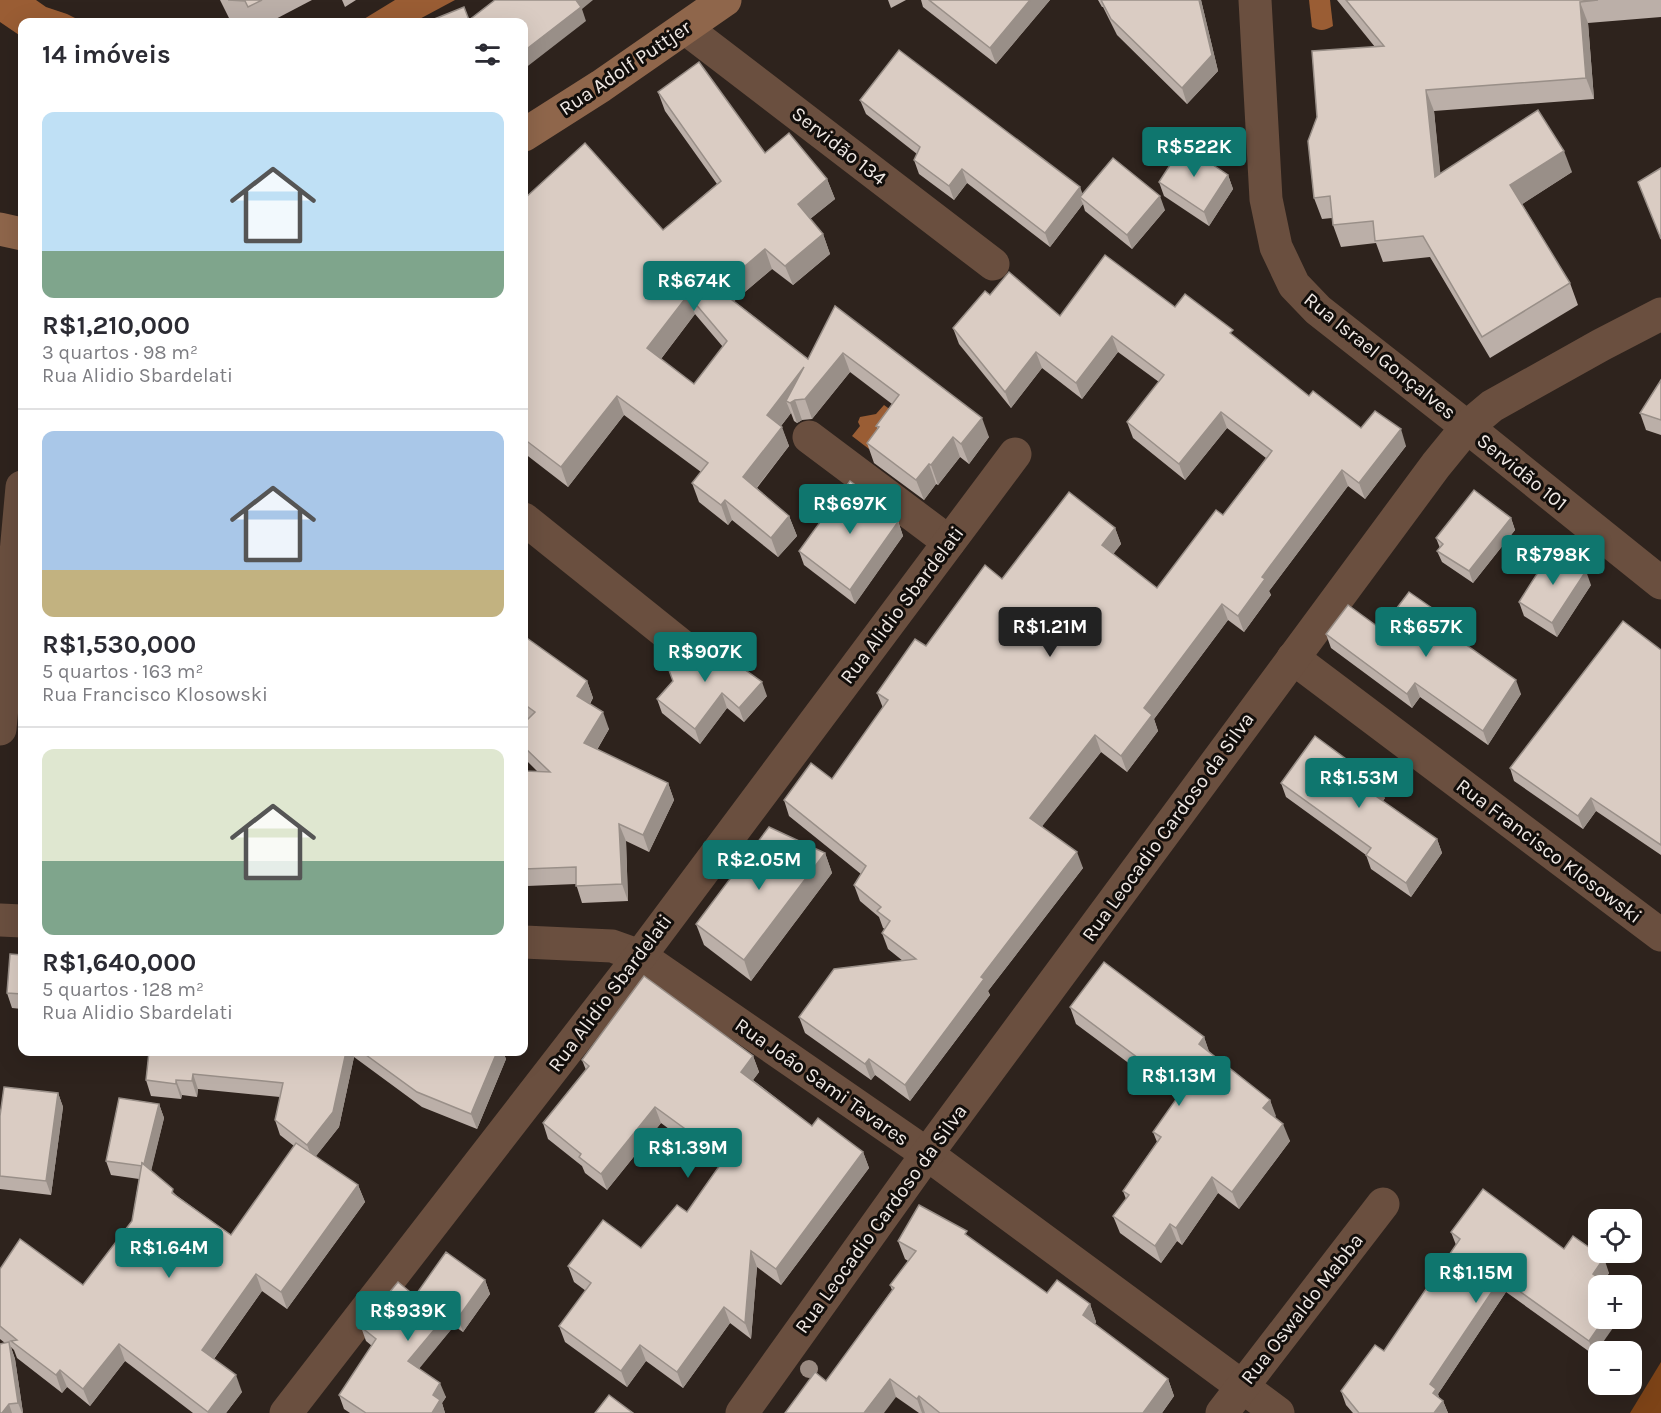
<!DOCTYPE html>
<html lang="pt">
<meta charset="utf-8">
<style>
:root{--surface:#fff;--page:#f7f7f7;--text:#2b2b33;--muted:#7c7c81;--line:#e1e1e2;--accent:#0f766e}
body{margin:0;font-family:Karla,sans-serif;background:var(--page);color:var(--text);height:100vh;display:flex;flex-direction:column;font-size:22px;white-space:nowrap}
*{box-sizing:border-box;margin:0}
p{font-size:20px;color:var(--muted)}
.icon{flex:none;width:33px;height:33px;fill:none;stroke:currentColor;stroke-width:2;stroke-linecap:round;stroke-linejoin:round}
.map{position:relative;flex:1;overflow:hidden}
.drawer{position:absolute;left:18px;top:18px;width:510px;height:1038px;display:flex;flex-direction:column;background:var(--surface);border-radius:12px;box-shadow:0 6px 24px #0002}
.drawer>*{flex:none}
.controls{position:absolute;left:1588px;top:1209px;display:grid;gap:12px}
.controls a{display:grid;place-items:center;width:54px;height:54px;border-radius:12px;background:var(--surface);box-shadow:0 6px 24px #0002;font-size:30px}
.price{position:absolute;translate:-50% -51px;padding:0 14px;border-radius:6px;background:var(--accent);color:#fff;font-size:20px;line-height:39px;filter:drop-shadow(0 2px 3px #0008)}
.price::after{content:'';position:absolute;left:50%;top:36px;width:18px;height:14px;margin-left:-9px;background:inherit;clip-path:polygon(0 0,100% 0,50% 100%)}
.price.active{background:#222;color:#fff}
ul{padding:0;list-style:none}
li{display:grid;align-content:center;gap:12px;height:318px;padding:0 24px}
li+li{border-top:2px solid var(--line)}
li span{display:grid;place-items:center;height:186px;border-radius:12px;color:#555}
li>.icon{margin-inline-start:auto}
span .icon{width:108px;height:108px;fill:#fffc;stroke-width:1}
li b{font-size:26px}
h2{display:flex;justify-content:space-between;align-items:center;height:72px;padding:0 24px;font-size:26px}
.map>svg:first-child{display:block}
.forest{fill:#7d4317}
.water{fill:#9a5d34}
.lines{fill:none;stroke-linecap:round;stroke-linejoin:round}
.street{stroke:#6a4f3f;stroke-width:33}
.secondary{stroke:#8f664b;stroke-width:33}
.tree{fill:#9a8b82}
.wall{fill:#bbafa8;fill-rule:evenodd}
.shaded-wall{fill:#998f88}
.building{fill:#daccc3;stroke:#998f88;stroke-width:1.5;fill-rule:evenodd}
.labels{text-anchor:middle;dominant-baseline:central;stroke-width:6;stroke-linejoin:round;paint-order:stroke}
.street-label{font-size:20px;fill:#f0e9e5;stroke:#120e0b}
</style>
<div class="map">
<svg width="1661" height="1413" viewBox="0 0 1661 1413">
<rect width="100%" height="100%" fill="#2e231d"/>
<path class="forest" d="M1661,1362V1413H1630Z"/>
<g class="water">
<path d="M0,0H36L46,7L67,14L83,22H22V37L0,22Z"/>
<path d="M395,0H455L414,22H359Z"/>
<path d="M1309,0H1330L1333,26C1324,31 1320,31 1312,27Z"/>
<path d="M884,405L895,413L869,449L852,436L860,426L858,422L860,417L876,414Z"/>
</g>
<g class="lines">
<g class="street">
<path d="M1255,0L1266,199L1276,247L1294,285L1318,310L1467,427L1661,583"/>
<path d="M685,28L993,264"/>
<path d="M809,437L949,542"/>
<path d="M524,519L686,649"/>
<path d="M1293,658L1661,935"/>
<path d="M0,729L22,487"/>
<path d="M0,920L22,921"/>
<path d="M524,942L612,946L640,956L927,1154L1278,1413"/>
<path d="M286,1413L640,956L1015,454"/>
<path d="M742,1413L927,1154L1436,465L1467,427L1492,406L1601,345L1661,314"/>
<path d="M1222,1413L1383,1204"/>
</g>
<g class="secondary">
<path d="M524,135L601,86L725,0"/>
<path d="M0,229L22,234"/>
</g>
</g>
<circle class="tree" cx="809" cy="1369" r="9"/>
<g class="wall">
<path d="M220,0H312L270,22H231Z"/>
<path d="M342,0H356L345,7Z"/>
<path d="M888,0H906L891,8Z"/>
<path d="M921,0H1050L996,64L923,7Z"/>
<path d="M1098,0H1201L1218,71L1187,104L1117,35L1103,7H1102Z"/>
<path d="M1337,0H1661V17L1588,23L1594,99L1434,111L1440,174L1572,172L1522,204L1570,283L1578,305L1490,358L1430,257L1383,262L1376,243L1341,247L1333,225L1332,218L1322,219L1314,198L1317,117L1375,47Z"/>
<path d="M658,92L765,153L827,179L835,199L810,219L823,234L830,254L793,285L772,269L734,301L808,359L835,306L989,437L969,464L960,457L938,485L936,484L924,500L874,463L867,443L878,429L876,426L892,404L850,372L812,419L802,420L797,423L794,421L791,413L781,426L789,446L757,488L789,516L797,536L778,557L732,520L728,525L699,502L692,483L701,472L624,415L568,487L524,453V199L663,230L717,184L665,111ZM695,314L723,347L694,384L661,359Z"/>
<path d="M860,100L1080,187L1082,195L1165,210L1132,249L1085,211L1083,204L1050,247L967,183L954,200L919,174L914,160L917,154L866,114Z"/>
<path d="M1228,175L1233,189L1209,226L1164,196L1159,182Z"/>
<path d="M990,295L1060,316L1175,307L1235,337L1309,396L1361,428L1406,446L1365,499L1348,486L1269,591L1271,595L1244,632L1228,620L1154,719L1158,731L1127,772L1101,752L1042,826L1083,868L988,991L990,995L910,1101L875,1075L871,1080L805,1033L799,1017L903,961L888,949L882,933L885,929L883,928L879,917L860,901L854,885L861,874L789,816L784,800L832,779L883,708L877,693L926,646L1002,579L1115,528L1121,544L1113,554L1157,588L1223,515L1266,458L1227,428L1185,480L1133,438L1127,422L1159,382L1118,352L1082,399L1042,368L1011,408L959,344L953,328Z"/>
<path d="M1661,380V435L1646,430L1640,413Z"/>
<path d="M896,515L903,536L855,604L804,565L799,551Z"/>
<path d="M1511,518L1515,530L1473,583L1442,562L1437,551L1440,548L1436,538Z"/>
<path d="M1591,585L1557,637L1524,616L1519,602Z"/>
<path d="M1452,622L1457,636L1456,638L1521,694L1488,745L1420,697L1412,708L1331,648L1326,634Z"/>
<path d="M524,637L587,681L593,698L590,704L609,729L597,750L668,783L674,800L649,852L626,841L628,901L582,903L576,884L527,886L526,896H524V771L538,772L524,758V723L528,719L524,716Z"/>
<path d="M1661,650V855L1596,811L1583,829L1514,781L1510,768Z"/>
<path d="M673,681L767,696L744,722L727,708L700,744L662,713L657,699Z"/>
<path d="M1281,783L1385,798L1383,801L1437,839L1442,853L1411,897L1371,869L1366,855L1286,797Z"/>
<path d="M825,853L832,873L751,981L704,945L696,924Z"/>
<path d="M22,955V1009L12,1008L7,993Z"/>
<path d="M1070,1007L1204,1037L1209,1052L1270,1100L1275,1117L1290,1141L1239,1209L1218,1193L1182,1245L1177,1241L1161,1263L1120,1233L1113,1216L1126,1199L1123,1191L1157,1142L1153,1132L1177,1099L1076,1024Z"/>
<path d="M149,1052H503L506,1059L477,1129L422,1107L354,1057L339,1127L315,1157L358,1185L365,1202L287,1309L262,1291L214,1359L242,1392L226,1413H193L125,1361L90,1406L67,1387L62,1393L17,1358L14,1350L11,1347L15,1359L23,1413H0L5,1343L0,1339V1269L83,1285L132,1221L139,1179L111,1175L106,1161L159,1104L164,1118L151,1170L176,1195L231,1235L294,1146L280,1135L275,1120L280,1097L198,1089L197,1097L182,1095L181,1099L151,1096L146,1080Z"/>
<path d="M753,1056L759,1072L753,1080L812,1126L863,1152L869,1168L781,1285L757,1267L751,1339L730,1323L683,1388L646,1361L627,1387L565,1342L559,1326L586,1291L574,1282L568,1266L641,1248L687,1212L719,1166L661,1123L607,1190L585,1173L582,1166L548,1139L543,1123L586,1070L582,1060Z"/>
<path d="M58,1093L63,1107L51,1195L0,1189V1116Z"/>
<path d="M1451,1232L1564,1249L1609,1273L1604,1281L1594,1355L1506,1292L1438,1394L1439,1398L1443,1401L1448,1413H1353L1346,1405L1341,1391L1384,1351L1456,1245Z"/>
<path d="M969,1237L1047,1293L1090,1304L1096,1322L1095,1324L1168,1379L1174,1396L1162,1413H919L896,1397L826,1381L892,1290L890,1285L908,1261L905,1259L898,1241Z"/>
<path d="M485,1280L490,1294L463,1332L454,1326L419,1368L446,1397L442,1403L445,1413H350L344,1409L339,1395L372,1346L366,1341L361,1327L415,1296Z"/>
</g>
<g class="shaded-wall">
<path d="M575,0H593L582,9L586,21L524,69V51Z"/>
<path d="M1030,0H1050L996,64L990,48Z"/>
<path d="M1199,0H1201L1218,71L1187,104L1182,88Z"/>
<path d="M1580,2L1588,23L1594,99L1586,78Z"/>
<path d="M1426,90L1434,111L1443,198L1435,177Z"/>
<path d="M1564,151L1572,172L1518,207L1510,185Z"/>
<path d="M962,169L967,183L954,200L949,186Z"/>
<path d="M1228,175L1233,189L1209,226L1204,212Z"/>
<path d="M827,179L835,199L805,223L798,204Z"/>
<path d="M1080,187L1085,200L1080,197L1083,204L1050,247L1045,233Z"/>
<path d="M1160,196L1165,210L1132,249L1127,235Z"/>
<path d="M823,234L830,254L793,285L785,266Z"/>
<path d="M765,249L772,269L725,309L718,289Z"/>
<path d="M688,295L695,314L654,368L647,348Z"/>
<path d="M1112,336L1118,352L1082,399L1076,383Z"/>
<path d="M1036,352L1042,368L1011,408L1005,392Z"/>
<path d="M843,353L850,372L812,419L805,399Z"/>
<path d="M804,367L795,400L802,420L797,423L790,403L786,401L791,413L774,435L767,415Z"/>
<path d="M617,396L624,415L568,487L561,467Z"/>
<path d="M1221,412L1227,428L1185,480L1179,464Z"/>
<path d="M982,418L989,437L969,464L961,444Z"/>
<path d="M782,427L789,446L750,496L743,477Z"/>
<path d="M1401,429L1406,446L1365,499L1359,483Z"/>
<path d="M953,437L960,457L938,485L931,465Z"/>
<path d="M929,464L936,484L924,500L916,480Z"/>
<path d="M1342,470L1348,486L1269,591L1271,595L1244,632L1238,616L1262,577Z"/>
<path d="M725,500L732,520L728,525L721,505Z"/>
<path d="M896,515L903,536L855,604L850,590Z"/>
<path d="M789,516L797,536L778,557L771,538Z"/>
<path d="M1511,518L1515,530L1473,583L1469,571Z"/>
<path d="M1115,528L1121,544L1108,561L1102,545Z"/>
<path d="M1586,571L1591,585L1557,637L1552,623Z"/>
<path d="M1222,604L1228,620L1154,719L1158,731L1127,772L1121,756L1144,708Z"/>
<path d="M1452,622L1457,636L1456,637V648L1449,627Z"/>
<path d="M1516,680L1521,694L1488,745L1483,731Z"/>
<path d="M587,681L593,698L583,713L577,696Z"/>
<path d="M762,682L767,696L744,722L739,708Z"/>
<path d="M1415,683L1420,697L1412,708L1407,694Z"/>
<path d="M722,693L727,708L700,744L695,729Z"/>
<path d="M603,712L609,729L590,761L584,743Z"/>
<path d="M1095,735L1101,752L1036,834L1030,818Z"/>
<path d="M668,783L674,800L649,852L643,835Z"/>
<path d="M1380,784L1385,798L1378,808L1373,794Z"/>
<path d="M1591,798L1596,811L1583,829L1578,816Z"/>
<path d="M619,824L626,841L628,901L622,884Z"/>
<path d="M1437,839L1442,853L1411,897L1406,883Z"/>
<path d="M1077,852L1083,868L988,991L990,995L910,1101L905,1085L981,977Z"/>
<path d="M825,853L832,873L751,981L744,960Z"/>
<path d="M524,876L527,886L526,896L524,889Z"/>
<path d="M1204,1037L1210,1054L1199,1044Z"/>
<path d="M346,1052H352L354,1057L339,1127L313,1160L307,1145Z"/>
<path d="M497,1052H503L506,1059L477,1129L471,1114Z"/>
<path d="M753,1056L759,1072L747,1088L741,1072Z"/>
<path d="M869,1059L875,1075L871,1080L865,1064Z"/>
<path d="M193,1074L198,1089L197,1097L192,1081Z"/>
<path d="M176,1080L182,1095L181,1099L176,1084Z"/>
<path d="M58,1093L63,1107L51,1195L46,1181Z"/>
<path d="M1270,1100L1276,1116L1270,1125L1263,1108Z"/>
<path d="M159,1104L164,1118L149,1180L143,1166Z"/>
<path d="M655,1107L661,1123L607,1190L601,1174Z"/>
<path d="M1283,1124L1290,1141L1239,1209L1232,1192Z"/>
<path d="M863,1152L869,1168L781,1285L776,1269Z"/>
<path d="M1212,1177L1218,1193L1182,1245L1176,1228Z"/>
<path d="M358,1185L365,1202L287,1309L281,1292Z"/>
<path d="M1170,1224L1177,1241L1161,1263L1155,1246Z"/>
<path d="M751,1251L757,1267L751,1339L745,1323Z"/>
<path d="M1604,1258L1609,1273L1600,1286L1593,1274Z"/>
<path d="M256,1274L262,1291L208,1367L202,1350Z"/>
<path d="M1501,1278L1506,1292L1438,1394L1441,1403L1438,1407L1430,1384Z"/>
<path d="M485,1280L490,1294L463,1332L458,1318Z"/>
<path d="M1090,1304L1096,1322L1089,1333L1083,1315Z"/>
<path d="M724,1307L730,1323L683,1388L677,1372Z"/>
<path d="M449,1312L454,1326L414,1375L408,1361Z"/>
<path d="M1605,1318H1620L1594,1355L1589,1341Z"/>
<path d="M9,1342L15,1359L23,1413H22L18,1403Z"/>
<path d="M119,1344L125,1361L90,1406L83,1389Z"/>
<path d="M640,1345L646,1361L627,1387L621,1371Z"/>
<path d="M60,1370L67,1387L62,1393L56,1375Z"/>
<path d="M236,1375L242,1392L226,1413H208V1412Z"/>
<path d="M890,1379L896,1397L884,1413H864Z"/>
<path d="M1168,1379L1174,1396L1162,1413H1143Z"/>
<path d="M440,1383L446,1397L442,1403L445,1413H432L433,1395Z"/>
<path d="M919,1396L925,1413H922L917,1399Z"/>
<path d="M1443,1401L1448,1413H1434Z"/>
<path d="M9,1404L12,1413H2Z"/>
</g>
<g class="building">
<path d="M228,0H262L248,7L245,1Z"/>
<path d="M495,0H576L581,7L524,51V22H433L432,20L464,7L469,20Z"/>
<path d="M929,0H1030L990,48Z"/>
<path d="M1101,0H1199L1212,55L1182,88L1111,19Z"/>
<path d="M1346,0H1598L1580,2L1586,78L1426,90L1435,177L1538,110L1564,151L1510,185L1570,283L1482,337L1423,236L1375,241L1373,221L1333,225L1330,196L1314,198L1308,141L1317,117L1312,51L1384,46Z"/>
<path d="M899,50L1080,187L1045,233L962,169L949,186L914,160L920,147L860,100Z"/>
<path d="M699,62L765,153L789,133L827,179L798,204L823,234L785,266L765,249L718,289L808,359L835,306L982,418L961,444L953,437L931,465L929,464L916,480L867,443L879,427L876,426L899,395L843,353L805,399L795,400L790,403L786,401L804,367L767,415L782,427L743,477L789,516L771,538L725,500L721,505L692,483L708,463L617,396L561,467L524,439V199L585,143L663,230L721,181L658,92ZM688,295L727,341L694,384L647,348Z"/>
<path d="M1183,145L1228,175L1204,212L1159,182Z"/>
<path d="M1113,158L1160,196L1127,235L1080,197Z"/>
<path d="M1661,168V239L1638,182Z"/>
<path d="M1105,255L1175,307L1185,294L1233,330L1230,333L1309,396L1313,391L1361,428L1375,411L1401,429L1359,483L1342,470L1262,577L1265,579L1238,616L1222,604L1144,708L1152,715L1121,756L1095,735L1030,818L1077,852L981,977L984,979L905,1085L869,1059L865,1064L799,1017L834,969L916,959L882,933L890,921L877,911L881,907L854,885L866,866L784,800L811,763L832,779L888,700L877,693L915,639L926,646L985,565L1002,579L1069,492L1115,528L1102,545L1157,588L1216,510L1223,515L1272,451L1221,412L1179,464L1127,422L1164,375L1112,336L1076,383L1036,352L1005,392L953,328L985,291L990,295L1009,272L1060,316Z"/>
<path d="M1661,380V420L1640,413Z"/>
<path d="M850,481L896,515L893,518L898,522L850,590L799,551Z"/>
<path d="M1474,490L1511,518L1469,571L1437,551L1443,544L1436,538Z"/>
<path d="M1553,549L1586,571L1552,623L1519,602Z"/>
<path d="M1409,592L1452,622L1449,627L1454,630L1451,634L1516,680L1483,731L1415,683L1407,694L1326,634L1348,605L1381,629Z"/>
<path d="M1623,621L1661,650V845L1591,798L1578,816L1510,768Z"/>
<path d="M524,636L587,681L577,696L603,712L584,743L668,783L643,835L619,824L622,884L576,886V867L524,869V771L550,772L524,747V723L535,712L524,704Z"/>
<path d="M699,639L713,647L762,682L739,708L722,693L695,729L657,699L673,681L666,662L677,653L688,652L695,647Z"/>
<path d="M1315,736L1380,784L1373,794L1437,839L1406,883L1366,855L1371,848L1281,783Z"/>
<path d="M769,827L825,853L744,960L696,924Z"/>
<path d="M10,954L22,955V994L7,993Z"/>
<path d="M1104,962L1204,1037L1199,1044L1270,1100L1263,1108L1283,1124L1232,1192L1212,1177L1176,1228L1170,1224L1155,1246L1113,1216L1129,1195L1123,1191L1161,1137L1153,1132L1182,1091L1070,1007Z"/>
<path d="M644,976L753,1056L741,1072L812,1126L818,1118L863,1152L776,1269L751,1251L745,1323L724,1307L677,1372L640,1345L621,1371L559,1326L591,1283L568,1266L603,1220L641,1248L677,1205L687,1212L725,1158L655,1107L601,1174L579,1157L581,1154L543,1123L589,1066L582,1060Z"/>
<path d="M149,1052H346L333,1112L307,1145L275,1120L283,1083L193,1074L192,1081L176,1080V1084L146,1080Z"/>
<path d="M362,1052H497L471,1114L417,1092Z"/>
<path d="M4,1087L58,1093L46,1181L0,1176V1116Z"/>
<path d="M119,1098L159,1104L144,1164L142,1163V1166L106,1161Z"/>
<path d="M296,1143L358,1185L281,1292L256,1274L202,1350L236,1375L208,1412L119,1344L83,1389L60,1370L56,1375L11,1341L17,1340L0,1326V1269L20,1239L83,1285L132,1221L142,1163L173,1189L172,1193L231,1235Z"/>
<path d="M1483,1189L1564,1249L1573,1236L1604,1258L1593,1274L1611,1286H1599V1318H1605L1589,1341L1501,1278L1430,1384L1436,1389L1433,1393L1443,1401L1434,1413H1359L1341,1391L1375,1345L1384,1351L1460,1239L1451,1232Z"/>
<path d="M919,1205L967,1231L965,1234L1047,1293L1057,1280L1090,1304L1083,1315L1168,1379L1143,1413H940L919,1396L917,1399L890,1379L864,1413H785L815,1372L826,1381L894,1288L890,1285L916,1251L898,1241Z"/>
<path d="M446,1252L485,1280L458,1318L449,1312L408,1361L440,1383L433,1395L440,1400L432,1413H366L339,1395L376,1339L361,1327L398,1282L415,1296Z"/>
<path d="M9,1342L18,1403L9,1404L2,1413H0V1344Z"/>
<path d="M609,1395L633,1413H595Z"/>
</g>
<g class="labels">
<g class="street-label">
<text transform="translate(625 68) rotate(-34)">Rua Adolf Puttjer</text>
<text transform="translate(839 146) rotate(38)">Servidão 134</text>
<text transform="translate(1380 356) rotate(39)">Rua Israel Gonçalves</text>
<text transform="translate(1522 472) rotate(39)">Servidão 101</text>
<text transform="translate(902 605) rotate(-53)">Rua Alidio Sbardelati</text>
<text transform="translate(1168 827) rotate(-54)">Rua Leocadio Cardoso da Silva</text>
<text transform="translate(1549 851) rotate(37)">Rua Francisco Klosowski</text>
<text transform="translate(610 993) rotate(-53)">Rua Alidio Sbardelati</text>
<text transform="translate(822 1082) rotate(35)">Rua João Sami Tavares</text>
<text transform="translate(881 1219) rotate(-54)">Rua Leocadio Cardoso da Silva</text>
<text transform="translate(1302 1309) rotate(-52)">Rua Oswaldo Mabba</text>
</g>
</g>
</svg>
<div class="controls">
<a><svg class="icon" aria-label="locate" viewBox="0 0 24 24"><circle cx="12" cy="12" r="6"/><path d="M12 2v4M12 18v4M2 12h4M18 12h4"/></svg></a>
<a>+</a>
<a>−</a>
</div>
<b class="price" style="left:1194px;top:178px">R$522K</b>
<b class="price" style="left:694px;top:312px">R$674K</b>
<b class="price" style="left:850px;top:535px">R$697K</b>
<b class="price" style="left:1553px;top:586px">R$798K</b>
<b class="price active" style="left:1050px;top:658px">R$1.21M</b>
<b class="price" style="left:1426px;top:658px">R$657K</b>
<b class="price" style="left:705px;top:683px">R$907K</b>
<b class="price" style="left:1359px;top:809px">R$1.53M</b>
<b class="price" style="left:759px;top:891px">R$2.05M</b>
<b class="price" style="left:1179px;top:1107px">R$1.13M</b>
<b class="price" style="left:688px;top:1179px">R$1.39M</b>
<b class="price" style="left:169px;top:1279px">R$1.64M</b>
<b class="price" style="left:1476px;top:1304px">R$1.15M</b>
<b class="price" style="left:408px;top:1342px">R$939K</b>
<section class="drawer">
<h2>14 imóveis<svg class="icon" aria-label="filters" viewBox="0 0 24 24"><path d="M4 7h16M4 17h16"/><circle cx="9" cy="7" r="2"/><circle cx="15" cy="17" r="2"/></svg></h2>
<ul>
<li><span style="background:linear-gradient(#bfe0f5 75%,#7fa58c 0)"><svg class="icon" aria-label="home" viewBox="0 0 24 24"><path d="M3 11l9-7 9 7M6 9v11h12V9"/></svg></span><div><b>R$1,210,000</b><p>3 quartos · 98 m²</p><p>Rua Alidio Sbardelati</p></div></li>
<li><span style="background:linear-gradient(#a9c7e8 75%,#c2b280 0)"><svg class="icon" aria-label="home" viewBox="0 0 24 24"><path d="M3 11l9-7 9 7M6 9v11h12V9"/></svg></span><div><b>R$1,530,000</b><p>5 quartos · 163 m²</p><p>Rua Francisco Klosowski</p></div></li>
<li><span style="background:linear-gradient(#dfe7d0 60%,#7fa58c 0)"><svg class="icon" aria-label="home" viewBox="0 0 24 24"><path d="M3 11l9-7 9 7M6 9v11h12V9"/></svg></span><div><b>R$1,640,000</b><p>5 quartos · 128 m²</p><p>Rua Alidio Sbardelati</p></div></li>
</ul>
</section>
</div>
